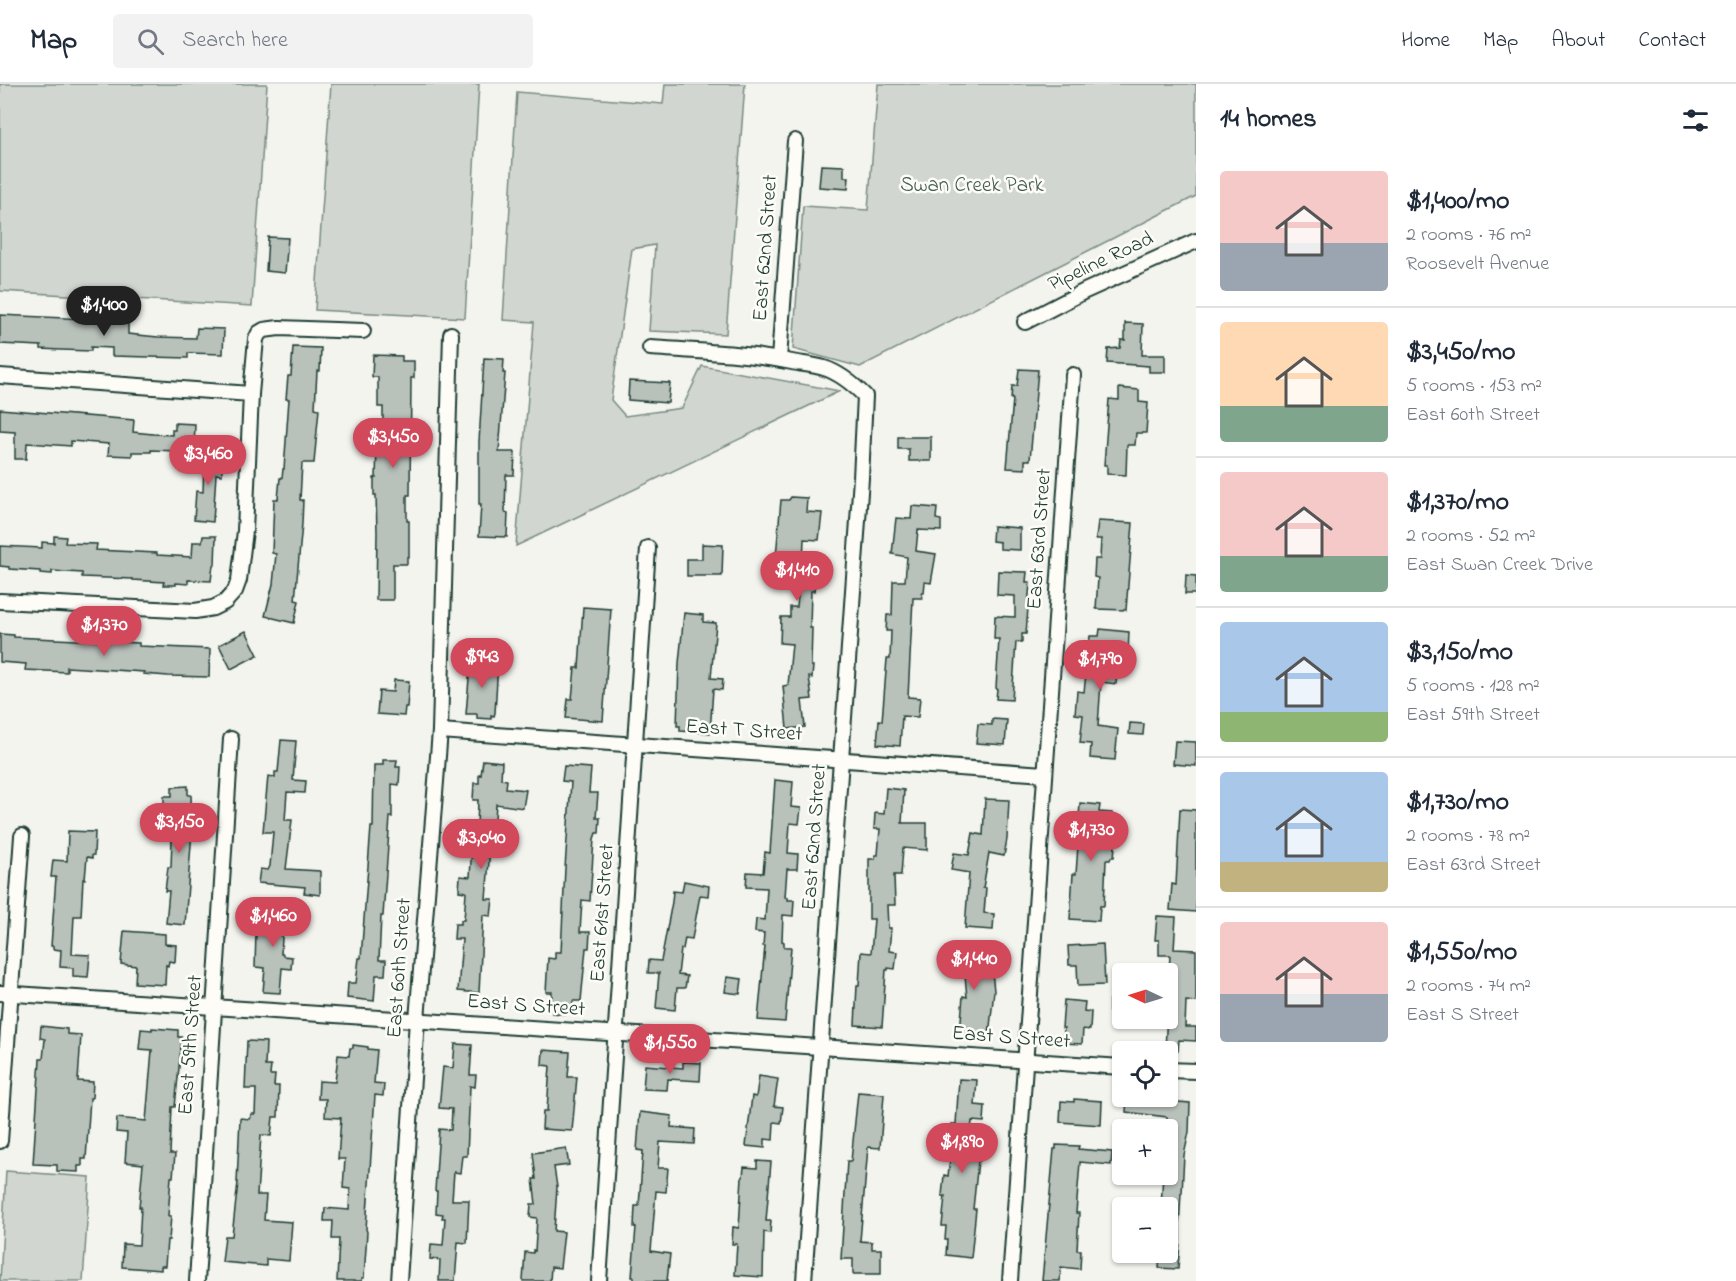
<!DOCTYPE html>
<meta charset="utf-8">
<style>
:root{--surface:#fff;--page:#f2f2f3;--text:#1f2937;--muted:#747a83;--line:#e0e1e3;--accent:#d1495b}
body{margin:0;font-family:"Indie Flower",sans-serif;background:var(--page);color:var(--text);height:100vh;display:flex;flex-direction:column;font-size:22px;white-space:nowrap}
*{box-sizing:border-box;margin:0}
p{font-size:20px;color:var(--muted)}
.icon{flex:none;width:33px;height:33px;fill:none;stroke:currentColor;stroke-width:2;stroke-linecap:round;stroke-linejoin:round}
.map{position:relative;flex:1;overflow:hidden}
.details{display:flex;flex-direction:column;background:var(--surface);width:540px}
.details>*{flex:none}
.needle{width:39px;rotate:274deg}
.tools{position:absolute;left:1112px;top:879px;display:grid;gap:12px}
.tools a{display:grid;place-items:center;width:66px;height:66px;border-radius:6px;background:var(--surface);box-shadow:0 2px 4px #0004;font-size:30px}
.price{position:absolute;translate:-50% -51px;padding:0 14px;border-radius:21px;background:var(--accent);color:#fff;font-size:20px;line-height:39px;filter:drop-shadow(0 2px 3px #0008)}
.price::after{content:'';position:absolute;left:50%;top:36px;width:18px;height:14px;margin-left:-9px;background:inherit;clip-path:polygon(0 0,100% 0,50% 100%)}
.price.active{background:#222;color:#fff}
ul{padding:0;list-style:none}
li{display:flex;align-items:center;gap:18px;height:150px;padding:0 24px}
li+li{border-top:2px solid var(--line)}
li span{display:grid;place-items:center;flex:none;width:168px;height:120px;border-radius:6px;color:#555}
li>.icon{margin-inline-start:auto}
span .icon{width:72px;height:72px;fill:#fffc;stroke-width:1}
li b{font-size:26px}
h2{display:flex;justify-content:space-between;align-items:center;height:72px;padding:0 24px;font-size:26px}
header{display:flex;align-items:center;gap:36px;box-sizing:border-box;height:84px;padding:0 30px;background:var(--surface);border-bottom:2px solid var(--line)}
header strong{font-size:28px}
nav{display:flex;gap:33px;margin-inline-start:auto;font-size:21px}
.search{width:420px;height:54px;background:var(--page);display:flex;align-items:center;gap:15px;box-sizing:border-box;padding:0 21px;border-radius:6px;color:var(--muted);font-size:22px}
main{display:flex;flex:1;min-height:0}
.map>svg:first-child{display:block}
.green{fill:#d1d6d1;stroke:#788a82;stroke-width:1.5}
.building{fill:#b9c1bb;stroke:#1f3d34;stroke-width:1.5}
.lines{fill:none;stroke-linecap:round;stroke-linejoin:round}
.minor-casing{stroke:#1f3d34;stroke-width:18}
.minor{stroke:#fdfcf7;stroke-width:14}
.labels{text-anchor:middle;dominant-baseline:central;stroke-width:5;stroke-linejoin:round;paint-order:stroke}
.park-label{font-size:21px;fill:#435c53;stroke:#fdfcf7}
.street-label{font-size:21px;fill:#1f3d34;stroke:#fdfcf7}
</style>
<header>
<strong>Map</strong>
<div class="search"><svg class="icon" aria-label="search" viewBox="0 0 24 24"><circle cx="10" cy="10" r="6"/><path d="M15 15l6 6"/></svg>Search here</div>
<nav><a>Home</a><a>Map</a><a>About</a><a>Contact</a></nav>
</header>
<main>
<div class="map">
<svg width="1196" height="1197" viewBox="0 0 1196 1197">
<rect width="100%" height="100%" fill="#f4f4ef"/>
<filter id="ink" filterUnits="userSpaceOnUse"><feTurbulence type="fractalNoise" baseFrequency=".0167" numOctaves="2"/><feDisplacementMap in="SourceGraphic" scale="12" xChannelSelector="R" yChannelSelector="G"/><feConvolveMatrix kernelMatrix="1 2 1 2 8 2 1 2 1" color-interpolation-filters="sRGB"/></filter>
<g filter="url(#ink)">
<g class="green">
<path d="M0,0H267L252,222L0,207Z"/>
<path d="M331,0H479L465,234L315,226Z"/>
<path d="M665,0H745L726,250L649,247L655,161L632,165L611,316L625,332L682,324L702,282L840,307L516,462L534,238L503,236L517,8L663,20Z"/>
<path d="M878,0H1196V112L860,283L793,265L803,122L868,126Z"/>
<path d="M6,1087L90,1093L83,1197H0Z"/>
</g>
<g class="building">
<path d="M821,81L844,82V93H849L848,105L819,103Z"/>
<path d="M268,153L288,154L285,189L266,187Z"/>
<path d="M0,231L107,236V231H121V238L128,239V250L158,253L196,254L197,244L224,245L223,270L188,269V274L112,272V264L91,263V267L61,266L41,265V262L0,260Z"/>
<path d="M1125,239L1143,240L1142,271H1165V288H1149V282L1107,279L1108,265L1120,264L1121,256H1125Z"/>
<path d="M293,263L321,264L320,287H317L315,324L319,325L314,379H302L300,416H303L302,440L295,516L299,517L294,539L265,532L273,500L276,470L272,469L274,415H278L280,394H282L283,385H284L289,315H286L288,292H291Z"/>
<path d="M373,271L402,272V277H414V294H411L410,411H407V437H409V473H407V480H393V516H376L377,448L376,411H374V394H376L377,362H383V323H378V293H372Z"/>
<path d="M484,274L504,275L503,289H505L499,368H515L514,391H506L505,428L508,429L507,453L479,452L481,420H479V358Z"/>
<path d="M1019,285L1038,286L1030,376H1025V385L1007,384L1013,315H1011L1012,302H1017Z"/>
<path d="M629,297L670,299L668,319L628,316Z"/>
<path d="M1119,304L1139,306V318L1148,319L1146,349H1136L1135,361H1127L1126,391L1107,390V381H1104L1109,315L1119,316Z"/>
<path d="M0,325L134,336L133,348L153,350L172,351V346H175V339L195,340L194,365H178V367L151,366V368H132V372L108,371L109,360L71,357V362L27,359L26,375H15V348L0,347Z"/>
<path d="M898,353H931V377H909V365H898Z"/>
<path d="M202,365L221,366L220,376H222V391L216,390L213,438L194,436L196,407L203,408L204,379H201Z"/>
<path d="M791,413L807,414L806,428L822,429L819,456L804,455L803,477V481L807,482L806,490L817,491L814,507H811L810,544H812L811,582H813L812,594L809,593L812,615L802,616L805,643L787,645L783,602L788,601L792,560L780,559L781,533H790V523H797L799,500L783,498L784,485L775,484L781,416H789Z"/>
<path d="M912,422L937,424L936,435L941,436V447L918,446L916,467L936,470L931,499L925,498L924,509H922V514H913L908,613L920,614L918,633L902,632L900,662L877,660L879,636L882,637L887,575H890L891,547H886L887,531H892L893,497H905L907,473L892,470L896,434L911,435Z"/>
<path d="M1098,437L1133,439L1126,526L1096,525L1098,494L1094,493L1095,475H1100L1101,455H1096Z"/>
<path d="M993,442L1020,444V466L1000,465V458L992,457Z"/>
<path d="M54,452L66,453L65,459L97,460L96,466L157,469V471L192,473L193,458H202L203,452H216L215,481H213L211,497L188,496V500L176,499V501H163L164,498L133,496V495L82,493V489L52,487V490L40,489V487L9,485V483L0,482V462L42,464V458L54,459Z"/>
<path d="M702,460L723,461L722,492H687V475H702Z"/>
<path d="M998,487L1027,488L1026,498H1030L1026,550H1022V558H1016L1012,616L996,615L997,605L996,604L999,555H994L995,532L1015,533V512L997,511Z"/>
<path d="M1186,491L1196,492V510H1185Z"/>
<path d="M583,523L611,525L603,637L566,634L568,615H572L575,584H579Z"/>
<path d="M684,529L703,531V538L716,539L711,594L723,595L722,606L713,605L710,649L680,647V642H677L679,579Z"/>
<path d="M1100,545L1129,548L1128,570L1119,569L1116,600L1101,598L1098,642L1118,645L1115,676L1090,674L1091,660L1080,659L1083,631L1075,630L1077,607L1084,608L1090,552H1099Z"/>
<path d="M246,547L258,571L231,585L219,561Z"/>
<path d="M0,550L14,551V553L139,559V562L210,565L209,593L168,592L143,590L144,588L67,583V588L25,586L26,580L0,578Z"/>
<path d="M472,575L498,578L495,629L494,632L491,631V635L477,634V630H466L470,583H472Z"/>
<path d="M394,596L409,597L407,623H405L404,632L377,630L379,607L393,608Z"/>
<path d="M992,635L1007,636L1005,661L976,659L978,640L992,641Z"/>
<path d="M1130,639L1144,640L1143,651L1129,650Z"/>
<path d="M281,656L296,657L293,696L306,697L305,709L287,708L285,736H292L286,785L320,787V811L304,809L305,803L258,799L260,785L268,786L270,782L273,748H263L266,714L268,692L275,693V688H278Z"/>
<path d="M1175,657L1196,658V682L1173,680Z"/>
<path d="M383,676H397L396,683H400L399,701L392,700V733H390L383,832H381L379,876H386L385,891H376L374,917L347,914L348,899H356L359,874H361L371,743H373L374,681H383Z"/>
<path d="M483,676L502,678L501,695L507,696L506,704L526,706L523,724L496,720L493,764H490L486,815H493L491,832L483,831L479,909L458,907L462,855H454L455,840H461V836H464L466,808L459,807L460,792L470,793L472,762H466L467,747H474V743H477L478,716H473L474,699H479V690L481,691Z"/>
<path d="M564,682L591,684L589,709H598L596,734H600L599,749H596L594,755L590,817L582,816L580,848H590L589,864H586L581,917H573L572,924H566L565,930L552,929L553,923H551L552,908H546L548,874L555,875V868H561L565,784L571,698L562,697Z"/>
<path d="M775,696L793,698L791,723L801,724L799,740L790,739L788,769L798,770L797,785H787L785,813H788V816H794L793,832L783,831L782,857L784,858V863H791L785,938L758,936L765,862H763L764,849L755,848L756,835L765,836L767,804L746,803L747,788L763,789L765,768L770,769Z"/>
<path d="M188,702V711H191L192,747L185,841L166,839L169,807H165L168,783H171L173,728H164V712H172V703Z"/>
<path d="M886,704L904,706L902,739H927V766L903,764L901,791H894L895,821H887L888,844H891L889,867L897,868L895,885L888,884V886H886L882,943L855,941L857,901H859L861,868L871,869L874,835H869V775H875V771H878L880,745H874L875,729L884,730Z"/>
<path d="M985,715L1009,716L1007,755L1004,772L989,769L983,804H986L984,829L994,830L993,846L965,844L969,789L951,786L954,769L969,771L973,749L983,751Z"/>
<path d="M1080,719L1100,721L1099,728L1112,729L1110,751H1116L1114,773H1111L1110,776H1106L1104,822H1100L1099,837L1070,835L1073,790H1076L1078,761L1075,760V749H1078Z"/>
<path d="M1180,725L1196,726V828L1170,826L1172,800L1176,801Z"/>
<path d="M68,747L95,748L94,771H92V774L87,773L85,795H83L81,832H74L72,870L90,871L88,893L73,892V884L60,883L61,866L53,865V862H51L56,793H51L53,776L67,777Z"/>
<path d="M684,797L709,802L708,812L700,811L692,855L685,854L683,865H681L678,891L687,892L685,904H677L675,926L656,924L659,889H648L649,876L661,877L672,818L673,807L682,808Z"/>
<path d="M267,823L293,824L292,838H283L281,870H283V872L292,873L291,885L282,884L280,909L263,908L265,884L255,883L256,847L264,848Z"/>
<path d="M1157,832L1176,833L1174,865L1196,866V918L1186,917L1185,943H1196V957L1179,956L1178,967L1165,966L1170,871H1159V856H1155Z"/>
<path d="M124,847L165,850V860L176,861L175,878L169,877L168,882L166,881L165,901L135,899L136,882L121,880Z"/>
<path d="M1103,860L1105,901L1078,902L1077,881H1069L1068,862Z"/>
<path d="M980,863L982,888L992,887L994,907L989,951L960,949L963,912L967,913L964,881L953,882V878H947L946,866Z"/>
<path d="M727,893L742,895L740,910L725,908Z"/>
<path d="M1064,916L1085,918L1084,927L1091,928L1090,946L1083,945L1082,960L1063,959L1064,944H1062Z"/>
<path d="M1109,916L1122,917V928H1109Z"/>
<path d="M41,942L67,945V950L81,951L78,997L93,998L92,1014H90L86,1075H82V1082H78V1088L57,1087V1081L33,1080L40,975H43L45,955L40,954Z"/>
<path d="M152,944L178,946V953H182L175,1023H172L170,1070H175L173,1093H171L168,1132H171L169,1156H167L165,1182H161V1186L122,1183L123,1160L139,1161L141,1123H139L143,1080L125,1078L127,1049L116,1048L117,1034L146,1037L152,966L139,965L141,945L152,946Z"/>
<path d="M247,957L266,958L265,982H271L270,991H275L274,1002H279L278,1033H273L271,1052L261,1051L257,1111H266L264,1136L292,1138L289,1177L266,1175V1182L222,1178L225,1152H232L238,1098H237L240,1034L250,1035L251,1030H255L256,1005H245Z"/>
<path d="M455,960L472,961L470,991H476L475,1003L470,1002L467,1072H462L460,1089L454,1088L452,1116H469L467,1159L458,1158L455,1197H439L440,1176L430,1175L431,1160L443,1161L445,1134H442L443,1130L436,1129L437,1107H435L439,1045L451,1046L452,1025L439,1024L443,983L453,984Z"/>
<path d="M353,961L368,963V965L377,966L374,999L384,1000L383,1012L375,1011L366,1145L367,1148L364,1194H362V1197H337L339,1155H332L333,1137H324L325,1124L349,1126L350,1105L343,1104L345,1075H338L341,1034L325,1033L326,1015H318L319,997L335,998L338,971L349,972L350,964H353Z"/>
<path d="M543,966L570,968L568,993H577L572,1047L542,1045L543,1027H547L550,982L542,981Z"/>
<path d="M683,978L701,979L700,997L668,995L667,1006L643,1005L645,981L683,984Z"/>
<path d="M759,992L778,995L774,1022L783,1023L781,1039L774,1038L773,1056L765,1055V1064L746,1062L752,1012L756,1013Z"/>
<path d="M959,995L977,996L975,1021L985,1022L984,1038L972,1037L970,1059L981,1060L980,1077H978L973,1125H976L971,1174L946,1171L947,1156H945L946,1142H942L945,1112H942L944,1091L948,1092L951,1065H948L951,1040H956Z"/>
<path d="M858,1008L884,1010L880,1064L868,1063L860,1157L872,1158V1165H881V1190H853V1175H841L847,1077H851Z"/>
<path d="M1127,1012H1154V1016L1190,1019L1189,1048L1184,1071L1182,1109H1181L1179,1142H1180V1156L1178,1185L1159,1184L1160,1168H1167V1122H1161L1163,1090H1167V1033L1126,1028Z"/>
<path d="M1074,1015L1102,1017L1101,1041L1060,1038L1061,1017L1074,1018Z"/>
<path d="M640,1028L672,1032L671,1043L695,1045L694,1060L660,1058L658,1084H668L666,1108L656,1107L651,1167L670,1170L667,1197H634V1193H632L636,1143H634L635,1122H639L643,1067L637,1066Z"/>
<path d="M1056,1061L1079,1062L1078,1065L1112,1068L1111,1081L1080,1078L1076,1129H1079L1077,1166H1081L1080,1185L1061,1183L1060,1197H1042L1054,1065H1056Z"/>
<path d="M566,1064L569,1081L554,1083L557,1103L554,1147L564,1148L560,1184L551,1183L550,1197H523L525,1168L533,1169V1166L535,1167L537,1134L530,1133L531,1120H536L533,1095H536L533,1069Z"/>
<path d="M757,1077L771,1078L766,1137H771L770,1149L764,1148L763,1193L735,1191L737,1160H732L733,1143L739,1144L742,1093H743L744,1083L757,1084Z"/>
</g>
<g class="lines">
<g class="minor-casing">
<g id="minor">
<path d="M1025,238L1085,207L1196,157"/>
<path d="M650,264C697,267 745,269 792,278C802,280 814,281 824,284C840,289 853,300 865,312L861,394L804,1197"/>
<path d="M779,275L795,57"/>
<path d="M0,292L251,310"/>
<path d="M0,517L195,527L213,524L225,518L235,507L239,496L245,447L251,310L256,255L259,249L264,246L279,244L363,247"/>
<path d="M440,647L1044,690"/>
<path d="M0,909L1122,983"/>
<path d="M1167,986L1196,987"/>
<path d="M0,1057L22,752"/>
<path d="M197,1197L231,655"/>
<path d="M399,1197L417,936L440,647L451,250"/>
<path d="M599,1197L648,464"/>
<path d="M1010,1197L1073,291"/>
</g>
</g>
<use href="#minor" class="minor"/>
</g>
</g>
<g class="labels">
<g class="park-label">
<text x="972" y="102">Swan Creek Park</text>
</g>
<g class="street-label">
<text transform="translate(766 164) rotate(-86)">East 62nd Street</text>
<text transform="translate(1101 178) rotate(-25)">Pipeline Road</text>
<text transform="translate(1040 455) rotate(-86)">East 63rd Street</text>
<text transform="translate(744 647) rotate(4)">East T Street</text>
<text transform="translate(815 753) rotate(-86)">East 62nd Street</text>
<text transform="translate(603 829) rotate(-86)">East 61st Street</text>
<text transform="translate(400 884) rotate(-86)">East 60th Street</text>
<text transform="translate(526 922) rotate(4)">East S Street</text>
<text transform="translate(1011 954) rotate(4)">East S Street</text>
<text transform="translate(191 961) rotate(-86)">East 59th Street</text>
</g>
</g>
</svg>
<div class="tools">
<a><svg class="needle" viewBox="-14 -14 28 28"><path d="M0-13l5 13h-10z" fill="#e53935"/><path d="M0 13l5-13h-10z" fill="#747a83"/></svg></a>
<a><svg class="icon" aria-label="locate" viewBox="0 0 24 24"><circle cx="12" cy="12" r="6"/><path d="M12 2v4M12 18v4M2 12h4M18 12h4"/></svg></a>
<a>+</a>
<a>−</a>
</div>
<b class="price active" style="left:104px;top:253px">$1,400</b>
<b class="price" style="left:393px;top:385px">$3,450</b>
<b class="price" style="left:208px;top:402px">$3,460</b>
<b class="price" style="left:797px;top:518px">$1,410</b>
<b class="price" style="left:104px;top:573px">$1,370</b>
<b class="price" style="left:482px;top:605px">$943</b>
<b class="price" style="left:1100px;top:607px">$1,790</b>
<b class="price" style="left:179px;top:770px">$3,150</b>
<b class="price" style="left:1091px;top:778px">$1,730</b>
<b class="price" style="left:481px;top:786px">$3,040</b>
<b class="price" style="left:273px;top:864px">$1,460</b>
<b class="price" style="left:974px;top:907px">$1,440</b>
<b class="price" style="left:670px;top:991px">$1,550</b>
<b class="price" style="left:962px;top:1090px">$1,890</b>
</div>
<section class="details">
<h2>14 homes<svg class="icon" aria-label="filters" viewBox="0 0 24 24"><path d="M4 7h16M4 17h16"/><circle cx="9" cy="7" r="2"/><circle cx="15" cy="17" r="2"/></svg></h2>
<ul>
<li><span style="background:linear-gradient(#f6c9c9 60%,#9aa5b1 0)"><svg class="icon" aria-label="home" viewBox="0 0 24 24"><path d="M3 11l9-7 9 7M6 9v11h12V9"/></svg></span><div><b>$1,400/mo</b><p>2 rooms · 76 m²</p><p>Roosevelt Avenue</p></div></li>
<li><span style="background:linear-gradient(#ffd9b3 70%,#7fa58c 0)"><svg class="icon" aria-label="home" viewBox="0 0 24 24"><path d="M3 11l9-7 9 7M6 9v11h12V9"/></svg></span><div><b>$3,450/mo</b><p>5 rooms · 153 m²</p><p>East 60th Street</p></div></li>
<li><span style="background:linear-gradient(#f6c9c9 70%,#7fa58c 0)"><svg class="icon" aria-label="home" viewBox="0 0 24 24"><path d="M3 11l9-7 9 7M6 9v11h12V9"/></svg></span><div><b>$1,370/mo</b><p>2 rooms · 52 m²</p><p>East Swan Creek Drive</p></div></li>
<li><span style="background:linear-gradient(#a9c7e8 75%,#8fb573 0)"><svg class="icon" aria-label="home" viewBox="0 0 24 24"><path d="M3 11l9-7 9 7M6 9v11h12V9"/></svg></span><div><b>$3,150/mo</b><p>5 rooms · 128 m²</p><p>East 59th Street</p></div></li>
<li><span style="background:linear-gradient(#a9c7e8 75%,#c2b280 0)"><svg class="icon" aria-label="home" viewBox="0 0 24 24"><path d="M3 11l9-7 9 7M6 9v11h12V9"/></svg></span><div><b>$1,730/mo</b><p>2 rooms · 78 m²</p><p>East 63rd Street</p></div></li>
<li><span style="background:linear-gradient(#f6c9c9 60%,#9aa5b1 0)"><svg class="icon" aria-label="home" viewBox="0 0 24 24"><path d="M3 11l9-7 9 7M6 9v11h12V9"/></svg></span><div><b>$1,550/mo</b><p>2 rooms · 74 m²</p><p>East S Street</p></div></li>
</ul>
</section>
</main>
